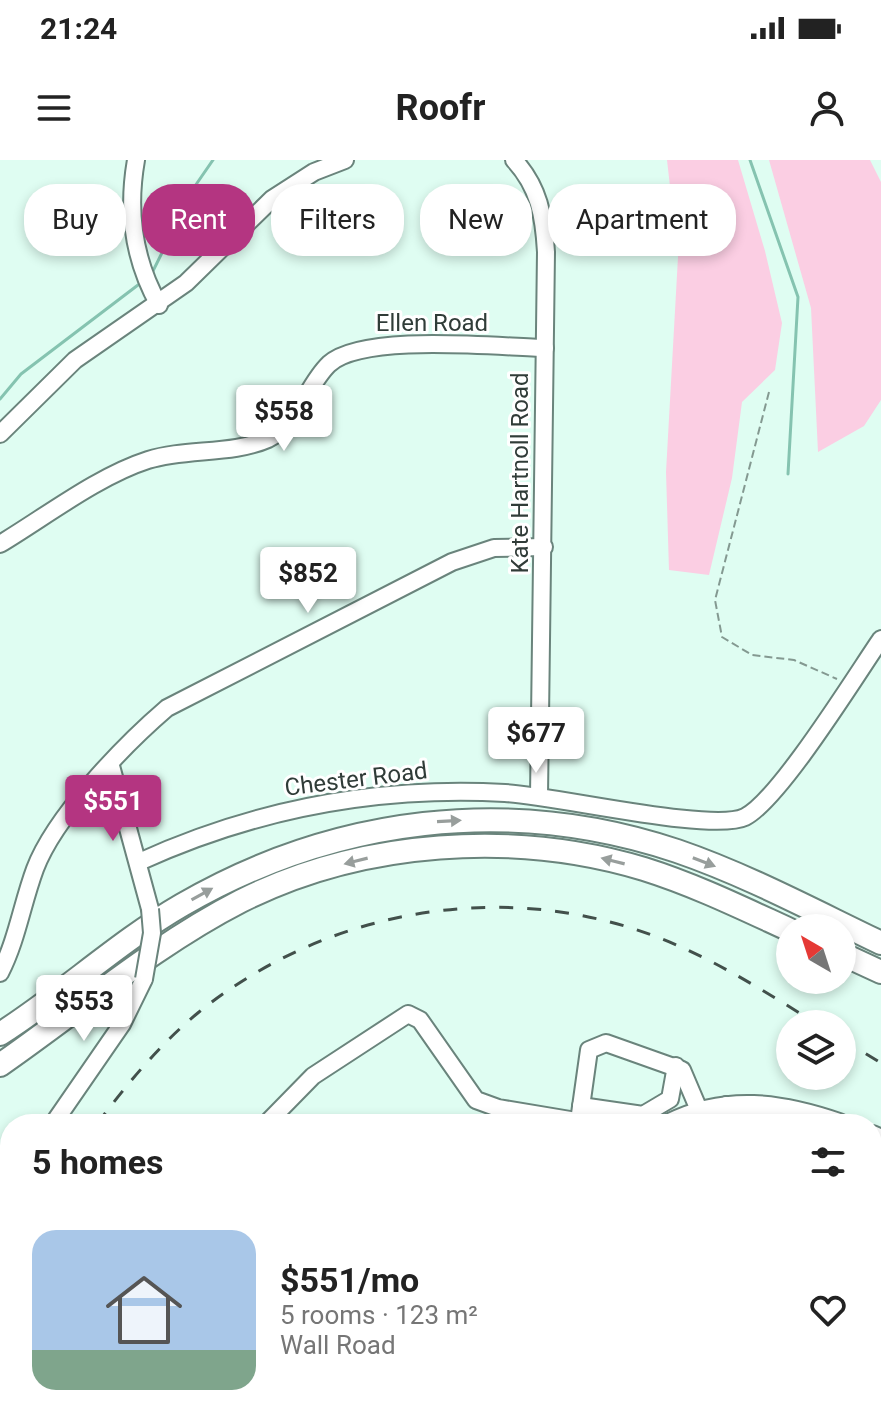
<!DOCTYPE html>
<meta charset="utf-8">
<style>
:root{--surface:#fff;--page:#f6f6f6;--text:#222;--muted:#767676;--line:#e0e0e0;--accent:#b43581}
body{margin:0;font-family:Roboto,sans-serif;background:var(--page);color:var(--text);height:100vh;display:flex;flex-direction:column;font-size:30px;white-space:nowrap}
*{box-sizing:border-box;margin:0}
p{font-size:26px;color:var(--muted)}
.icon{flex:none;width:44px;height:44px;fill:none;stroke:currentColor;stroke-width:2;stroke-linecap:round;stroke-linejoin:round}
.map{position:relative;flex:1;overflow:hidden}
.sheet{position:absolute;left:0px;top:954px;width:882px;height:312px;display:flex;flex-direction:column;background:var(--surface);border-radius:32px 32px 0 0;box-shadow:0 4px 12px #0003}
.sheet>*{flex:none}
.banner{position:absolute;left:24px;top:24px;width:834px;height:72px;display:flex;gap:16px}
.needle{width:52px;rotate:321deg}
.tools{position:absolute;left:776px;top:754px;display:grid;gap:16px}
.tools a{display:grid;place-items:center;width:80px;height:80px;border-radius:50%;background:var(--surface);box-shadow:0 4px 12px #0003;font-size:40px}
.price{position:absolute;translate:-50% -68px;padding:0 18px;border-radius:8px;background:#fff;color:#222;font-size:26px;line-height:52px;filter:drop-shadow(0 2px 4px #0008)}
.price::after{content:'';position:absolute;left:50%;top:48px;width:24px;height:18px;margin-left:-12px;background:inherit;clip-path:polygon(0 0,100% 0,50% 100%)}
.price.on{background:var(--accent);color:#fff}
ul{padding:0;list-style:none}
li{display:flex;align-items:center;gap:24px;height:200px;padding:0 32px}
li+li{border-top:2px solid var(--line)}
li span{display:grid;place-items:center;flex:none;width:224px;height:160px;border-radius:24px;color:#555}
li>.icon{margin-inline-start:auto}
span .icon{width:96px;height:96px;fill:#fffc;stroke-width:1}
li b{font-size:34px}
h2{display:flex;justify-content:space-between;align-items:center;height:96px;padding:0 32px;font-size:34px}
.chip{padding:0 28px;border-radius:32px;background:var(--surface);box-shadow:0 4px 12px #0003;font-size:28px;line-height:72px}
.chip.on{background:var(--accent);color:#fff}
.status{display:flex;justify-content:space-between;align-items:center;height:56px;padding:0 40px;background:var(--surface);direction:ltr}
.status svg{height:22px;fill:currentColor}
header{display:flex;justify-content:space-between;align-items:center;height:104px;padding:0 32px;background:var(--surface);font-size:36px;font-weight:700}
.map>svg:first-child{display:block}
.green{fill:#fbcee3}
.lines{fill:none;stroke-linecap:round;stroke-linejoin:round}
.stream{stroke:#85c3b0;stroke-width:3}
.minor-casing{stroke:#6a847c;stroke-width:20}
.major-casing{stroke:#6a847c;stroke-width:24}
.highway-casing{stroke:#6a847c;stroke-width:26}
.path{stroke:#849991;stroke-width:2;stroke-dasharray:8 4;stroke-linecap:butt}
.minor{stroke:#fff;stroke-width:16}
.major{stroke:#fff;stroke-width:20}
.highway{stroke:#fff;stroke-width:22}
.rail{stroke:#42504b;stroke-width:3;stroke-dasharray:14 14;stroke-linecap:butt}
.minor-bridge-casing{stroke:#6a847c;stroke-width:20;stroke-linecap:butt}
.minor-bridge{stroke:#fff;stroke-width:16}
.oneway{fill:#989e9c}
.labels{text-anchor:middle;dominant-baseline:central;stroke-width:6;stroke-linejoin:round;paint-order:stroke}
.street-label{font-size:24px;fill:#303c38;stroke:#fff}
</style>
<div class="status"><b>21:24</b><svg viewBox="0 0 49 12"><path d="M0 12V9h3v3zM5 12V6h3v6zM10 12V3h3v9zM15 12V0h3v12zM26 1h20v11H26zM47 4h2v5h-2z"/></svg></div>
<header><svg class="icon" aria-label="menu" viewBox="0 0 24 24"><path d="M4 6h16M4 12h16M4 18h16"/></svg>Roofr<svg class="icon" aria-label="person" viewBox="0 0 24 24"><circle cx="12" cy="8" r="4"/><path d="M4 21q1-7 8-7t8 7"/></svg></header>
<div class="map">
<svg width="881" height="1266" viewBox="0 0 881 1266">
<rect width="100%" height="100%" fill="#dffdf2"/>
<g class="green">
<path d="M667,0H738L765,91L782,163L775,210L742,242L732,318L709,415L669,410L666,312L678,97Z"/>
<path d="M769,0H870L881,22V240L864,266L818,292L811,148Z"/>
</g>
<g class="lines">
<g class="stream">
<path d="M750,0L798,137L788,314"/>
<path d="M151,115L195,26L213,0"/>
<path d="M0,239L21,214L138,125"/>
<path d="M850,1256L864,1266"/>
<path d="M595,1266L623,1256"/>
</g>
<g class="minor-casing">
<g id="minor">
<path d="M136,0C127,51 133,99 159,145"/>
<path d="M514,0C539,27 544,56 546,92L539,636"/>
<path d="M0,274L75,200L186,123L272,39L314,12L345,0"/>
<path d="M0,384C45,357 98,316 148,300C186,288 232,295 268,279C299,264 306,226 329,204C363,173 496,187 545,188"/>
<path d="M111,606L150,749"/>
<path d="M139,702C255,649 376,626 505,633C553,635 712,673 745,657C779,640 855,517 881,479"/>
<path d="M0,813C17,780 22,744 35,709C55,656 124,585 167,548L452,402L494,388L544,387"/>
<path d="M726,945L730,964"/>
<path d="M581,946L643,955L670,939L676,906"/>
<path d="M579,961L589,890L606,883L682,910L699,950"/>
<path d="M53,964L122,864L144,819"/>
<path d="M266,964L313,916L408,854L420,860L476,940L498,948L594,964"/>
<path d="M881,987L874,1023L881,1088"/>
<path d="M0,1038L10,1025"/>
<path d="M0,1220L10,1236"/>
<path d="M19,1256L23,1266"/>
<path d="M41,1256L42,1266"/>
<path d="M194,1256L196,1266"/>
<path d="M392,1256L395,1266"/>
<path d="M514,1256L515,1266"/>
<path d="M560,1256V1258"/>
<path d="M640,1266L641,1256"/>
</g>
</g>
<g class="major-casing">
<g id="major">
<path d="M670,964C726,936 781,944 839,964"/>
<path d="M872,976L881,980"/>
<path d="M159,1266L177,1256"/>
</g>
</g>
<g class="highway-casing">
<g id="highway">
<path d="M842,794L881,812"/>
<path d="M0,874C63,834 118,782 182,745C334,657 510,635 677,691C747,715 814,751 881,783"/>
<path d="M0,905C79,850 155,785 241,741C362,680 515,670 644,709C695,725 742,748 790,770"/>
</g>
</g>
<path class="path" d="M769,232L715,440L722,477L752,495L794,500L837,519"/>
<use href="#minor" class="minor"/>
<use href="#major" class="major"/>
<use href="#highway" class="highway"/>
<g class="rail">
<path d="M842,879L881,903"/>
<path d="M97,964C127,924 160,884 199,852C327,749 503,718 657,777C714,799 766,832 817,864"/>
<path d="M0,1094L10,1081"/>
</g>
<g class="minor-bridge-casing">
<path id="minor-bridge" d="M144,819L152,773L150,749"/>
</g>
<use href="#minor-bridge" class="minor-bridge"/>
</g>
<defs><path id="oneway-solid" d="M-6-.8H1V-3.2L6.5 0L1 3.2V.8H-6Z" transform="scale(2)"/></defs>
<g class="oneway">
<use href="#oneway-solid" transform="translate(449 661) rotate(-3)"/>
<use href="#oneway-solid" transform="translate(356 701) rotate(166)"/>
<use href="#oneway-solid" transform="translate(613 701) rotate(-166)"/>
<use href="#oneway-solid" transform="translate(704 702) rotate(21)"/>
<use href="#oneway-solid" transform="translate(202 734) rotate(-29)"/>
</g>
<g class="labels">
<g class="street-label">
<text x="432" y="163">Ellen Road</text>
<text transform="translate(520 313) rotate(-90)">Kate Hartnoll Road</text>
<text transform="translate(356 619) rotate(-7)">Chester Road</text>
</g>
</g>
</svg>
<div class="tools">
<a><svg class="needle" viewBox="-14 -14 28 28"><path d="M0-13l5 13h-10z" fill="#e53935"/><path d="M0 13l5-13h-10z" fill="#767676"/></svg></a>
<a><svg class="icon" aria-label="layers" viewBox="0 0 24 24"><path d="M12 4l9 5-9 5-9-5zM3 14l9 5 9-5"/></svg></a>
</div>
<b class="price" style="left:284px;top:293px">$558</b>
<b class="price" style="left:308px;top:455px">$852</b>
<b class="price" style="left:536px;top:615px">$677</b>
<b class="price on" style="left:113px;top:683px">$551</b>
<b class="price" style="left:84px;top:883px">$553</b>
<div class="banner">
<a class="chip">Buy</a>
<a class="chip on">Rent</a>
<a class="chip">Filters</a>
<a class="chip">New</a>
<a class="chip">Apartment</a>
</div>
<section class="sheet">
<h2>5 homes<svg class="icon" aria-label="filters" viewBox="0 0 24 24"><path d="M4 7h16M4 17h16"/><circle cx="9" cy="7" r="2"/><circle cx="15" cy="17" r="2"/></svg></h2>
<ul>
<li><span style="background:linear-gradient(#a9c7e8 75%,#7fa58c 0)"><svg class="icon" aria-label="home" viewBox="0 0 24 24"><path d="M3 11l9-7 9 7M6 9v11h12V9"/></svg></span><div><b>$551/mo</b><p>5 rooms · 123 m²</p><p>Wall Road</p></div><svg class="icon" aria-label="heart" viewBox="0 0 24 24"><path d="M12 20l-8-8c-3-5 5-10 8-4 3-6 11-1 8 4z"/></svg></li>
</ul>
</section>
</div>
